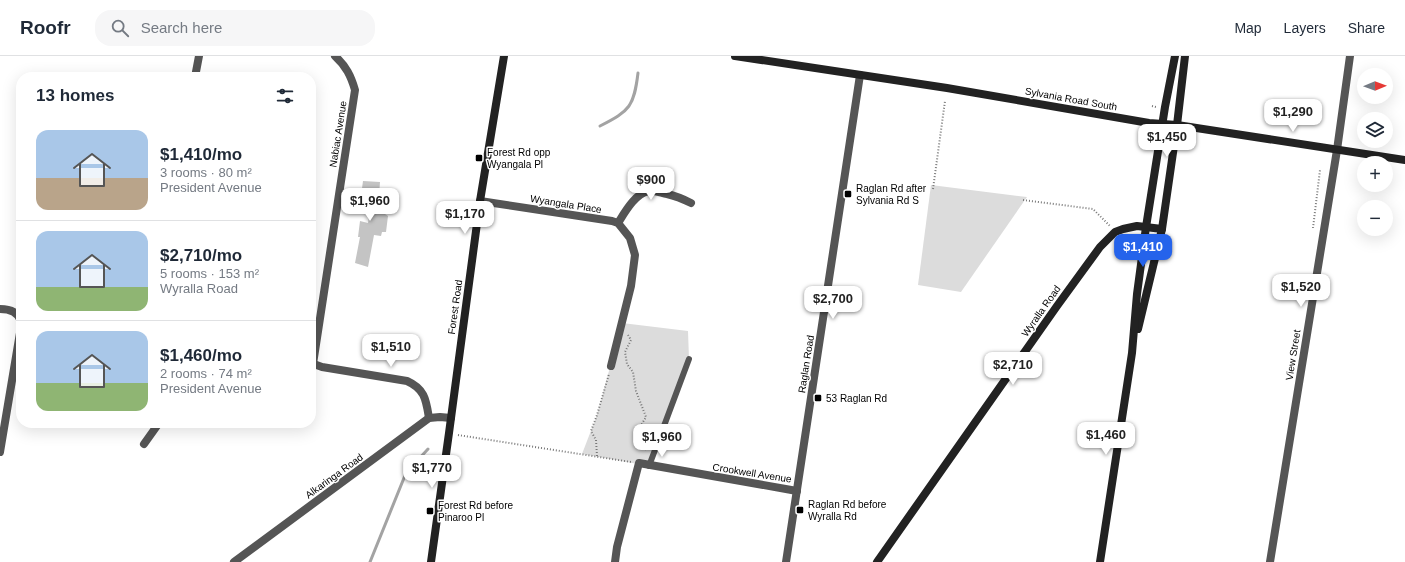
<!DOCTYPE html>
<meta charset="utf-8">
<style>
:root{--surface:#fff;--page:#f6f6f7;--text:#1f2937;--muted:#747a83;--line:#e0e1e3;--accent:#2563eb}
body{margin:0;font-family:Helvetica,sans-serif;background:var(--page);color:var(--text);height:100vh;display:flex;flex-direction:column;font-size:15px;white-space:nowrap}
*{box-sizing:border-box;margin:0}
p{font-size:13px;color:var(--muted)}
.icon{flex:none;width:22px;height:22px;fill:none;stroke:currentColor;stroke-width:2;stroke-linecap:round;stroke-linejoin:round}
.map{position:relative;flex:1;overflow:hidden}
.drawer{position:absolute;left:16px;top:16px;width:300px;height:356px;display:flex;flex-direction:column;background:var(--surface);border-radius:16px;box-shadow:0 4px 16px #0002}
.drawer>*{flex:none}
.needle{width:26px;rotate:89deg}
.controls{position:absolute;left:1357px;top:12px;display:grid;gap:8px}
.controls a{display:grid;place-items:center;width:36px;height:36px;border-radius:50%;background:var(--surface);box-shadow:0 4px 16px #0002;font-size:20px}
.price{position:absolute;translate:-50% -34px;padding:0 9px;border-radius:8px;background:#fff;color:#222;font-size:13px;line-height:26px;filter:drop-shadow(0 1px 2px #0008)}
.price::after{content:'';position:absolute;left:50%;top:24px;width:12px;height:9px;margin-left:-6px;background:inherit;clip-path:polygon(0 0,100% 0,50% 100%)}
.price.current{background:var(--accent);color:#fff}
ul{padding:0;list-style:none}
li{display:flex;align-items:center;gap:12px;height:100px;padding:0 20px}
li+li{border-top:1px solid var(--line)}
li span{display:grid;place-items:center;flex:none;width:112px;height:80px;border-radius:12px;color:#555}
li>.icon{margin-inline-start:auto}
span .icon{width:48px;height:48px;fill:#fffc;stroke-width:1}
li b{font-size:17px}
h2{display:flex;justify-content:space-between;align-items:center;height:48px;padding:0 20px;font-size:17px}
header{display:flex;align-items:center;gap:24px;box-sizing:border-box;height:56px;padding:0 20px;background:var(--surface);border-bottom:1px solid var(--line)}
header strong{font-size:19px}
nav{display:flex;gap:22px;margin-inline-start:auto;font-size:14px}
.search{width:280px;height:36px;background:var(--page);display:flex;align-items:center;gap:10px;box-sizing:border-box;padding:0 14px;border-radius:16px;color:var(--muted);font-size:15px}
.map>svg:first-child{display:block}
.green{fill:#dcdcdc}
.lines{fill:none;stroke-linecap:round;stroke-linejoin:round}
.stream{stroke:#a3a3a3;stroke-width:3}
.building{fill:#c4c4c4}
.path{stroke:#777;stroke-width:2;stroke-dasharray:1 2;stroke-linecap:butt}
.lane{stroke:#555;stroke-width:6}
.street{stroke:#555;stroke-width:8}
.secondary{stroke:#222;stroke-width:8}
.poi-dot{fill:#000;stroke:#fff;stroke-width:1.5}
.labels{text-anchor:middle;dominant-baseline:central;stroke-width:3;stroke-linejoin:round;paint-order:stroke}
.street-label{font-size:10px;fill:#000;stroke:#fff}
.poi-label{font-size:10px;fill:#000;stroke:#fff;text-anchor:start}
</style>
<header>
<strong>Roofr</strong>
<div class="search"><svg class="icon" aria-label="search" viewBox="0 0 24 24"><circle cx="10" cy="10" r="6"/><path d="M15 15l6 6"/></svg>Search here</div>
<nav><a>Map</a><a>Layers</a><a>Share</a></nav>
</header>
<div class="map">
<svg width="1405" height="506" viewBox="0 0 1405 506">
<rect width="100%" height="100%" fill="#fff"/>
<g class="green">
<path d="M931,129L1027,141L961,236L918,229Z"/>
<path d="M622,267L688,275L689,303L649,410L582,398L597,359Z"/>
</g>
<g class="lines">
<g class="stream">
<path d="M600,70C630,55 634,50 638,17"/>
<path d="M370,506L406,417L428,393"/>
</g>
</g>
<path class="building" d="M363,125L380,126L378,153H385V158L388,160L386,176H382L381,180L374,179L368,211L355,207L360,181H358L360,165L368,167L371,149L360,147Z"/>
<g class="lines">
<g class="path">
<path d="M1152,50L1156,51"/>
<path d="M933,133L945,45"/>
<path d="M1023,144L1093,153L1110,170"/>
<path d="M1313,172L1320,114"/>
<path d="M628,279L631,284L625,296L627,308L633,316L636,335L646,361L640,371L646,394"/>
<path d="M458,379L631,406"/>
<path d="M597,400L596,384L591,375L597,359L609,318"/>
</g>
<path class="lane" d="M649,410L689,303"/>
<g class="street">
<path d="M195,21L199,0"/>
<path d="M480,145L612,165L618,167L630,182L635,199L631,230L611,310"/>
<path d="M618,167C625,156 635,138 648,135C655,134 661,137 667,138C676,140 683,143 691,147"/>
<path d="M0,253C9,253 18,256 21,265"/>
<path d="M311,307L322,311L407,325C425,333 426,344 429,362"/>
<path d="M313,308L355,34C351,20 346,10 335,0"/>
<path d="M144,388L159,367"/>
<path d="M0,396L21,271"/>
<path d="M234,506L429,362L440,361L451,362"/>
<path d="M615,506L617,491L639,407L797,435"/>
<path d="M786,506L860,19"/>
<path d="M1270,506L1337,94L1350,0"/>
</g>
<g class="secondary">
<path d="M735,0L947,32L1149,67L1177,69L1405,104"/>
<path d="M1138,273L1162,173L1177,69L1185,0"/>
<path d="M431,506L449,377L480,145L504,0"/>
<path d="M877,506L1057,250L1100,191L1115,176L1123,173L1137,170L1162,173"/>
<path d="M1100,506L1132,297L1137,238L1146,171L1165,51L1175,0"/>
</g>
</g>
<g class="poi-dot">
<rect x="475" y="98" width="8" height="8" rx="2"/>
<rect x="844" y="134" width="8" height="8" rx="2"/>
<rect x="814" y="338" width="8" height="8" rx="2"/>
<rect x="796" y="450" width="8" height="8" rx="2"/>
<rect x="426" y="451" width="8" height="8" rx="2"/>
</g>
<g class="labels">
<g class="street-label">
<text transform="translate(1071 43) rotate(10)">Sylvania Road South</text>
<text transform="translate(338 78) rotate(-81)">Nabiac Avenue</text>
<text transform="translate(566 148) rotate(9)">Wyangala Place</text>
<text transform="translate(455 251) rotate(-82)">Forest Road</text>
<text transform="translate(1041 255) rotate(-55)">Wyralla Road</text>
<text transform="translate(1293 299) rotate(-81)">View Street</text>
<text transform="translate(806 308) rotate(-81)">Raglan Road</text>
<text transform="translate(752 417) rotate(9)">Crookwell Avenue</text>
<text transform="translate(334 420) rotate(-36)">Alkaringa Road</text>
</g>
<g class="poi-label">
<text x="487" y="96">Forest Rd opp<tspan x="487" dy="12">Wyangala Pl</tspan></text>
<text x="856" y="132">Raglan Rd after<tspan x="856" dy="12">Sylvania Rd S</tspan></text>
<text x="826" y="342">53 Raglan Rd</text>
<text x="808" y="448">Raglan Rd before<tspan x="808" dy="12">Wyralla Rd</tspan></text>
<text x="438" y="449">Forest Rd before<tspan x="438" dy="12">Pinaroo Pl</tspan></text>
</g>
</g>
</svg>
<div class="controls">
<a><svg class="needle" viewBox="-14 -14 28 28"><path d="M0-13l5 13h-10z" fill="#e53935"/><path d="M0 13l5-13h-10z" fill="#747a83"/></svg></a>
<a><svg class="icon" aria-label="layers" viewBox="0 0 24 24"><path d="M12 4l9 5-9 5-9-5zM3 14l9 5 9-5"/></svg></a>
<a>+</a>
<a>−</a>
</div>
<b class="price" style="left:1293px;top:77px">$1,290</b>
<b class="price" style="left:1167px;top:102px">$1,450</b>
<b class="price" style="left:651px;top:145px">$900</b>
<b class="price" style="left:370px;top:166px">$1,960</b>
<b class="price" style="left:465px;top:179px">$1,170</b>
<b class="price current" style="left:1143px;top:212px">$1,410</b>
<b class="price" style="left:1301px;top:252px">$1,520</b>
<b class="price" style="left:833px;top:264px">$2,700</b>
<b class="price" style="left:391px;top:312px">$1,510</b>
<b class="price" style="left:1013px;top:330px">$2,710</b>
<b class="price" style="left:1106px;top:400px">$1,460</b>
<b class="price" style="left:662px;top:402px">$1,960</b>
<b class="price" style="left:432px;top:433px">$1,770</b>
<section class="drawer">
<h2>13 homes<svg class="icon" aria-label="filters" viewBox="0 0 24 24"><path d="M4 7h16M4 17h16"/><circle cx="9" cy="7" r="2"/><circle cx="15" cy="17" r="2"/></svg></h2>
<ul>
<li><span style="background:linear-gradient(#a9c7e8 60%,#b9a48a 0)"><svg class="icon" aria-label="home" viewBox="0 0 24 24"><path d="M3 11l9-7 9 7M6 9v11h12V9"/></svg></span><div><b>$1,410/mo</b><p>3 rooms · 80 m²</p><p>President Avenue</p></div></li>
<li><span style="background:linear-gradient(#a9c7e8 70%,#8fb573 0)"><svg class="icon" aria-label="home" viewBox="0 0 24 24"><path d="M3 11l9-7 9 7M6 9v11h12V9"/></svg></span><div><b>$2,710/mo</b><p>5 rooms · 153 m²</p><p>Wyralla Road</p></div></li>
<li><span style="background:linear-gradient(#a9c7e8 65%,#8fb573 0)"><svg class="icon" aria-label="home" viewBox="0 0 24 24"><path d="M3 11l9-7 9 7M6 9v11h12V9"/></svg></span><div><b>$1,460/mo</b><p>2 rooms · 74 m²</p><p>President Avenue</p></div></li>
</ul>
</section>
</div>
